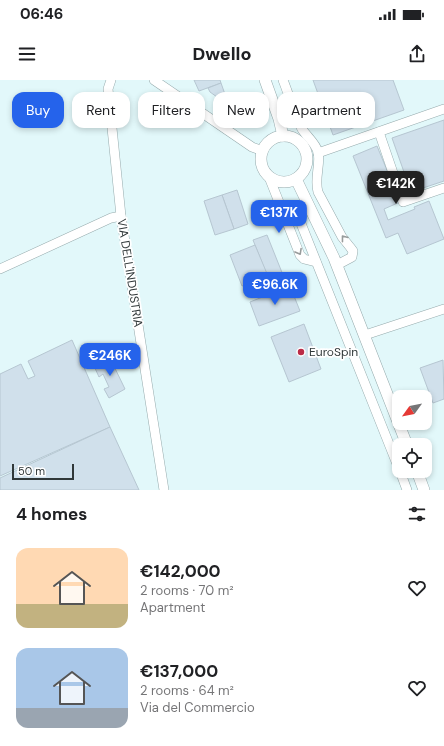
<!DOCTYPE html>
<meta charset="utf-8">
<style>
:root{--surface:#fff;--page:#f6f6f6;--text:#202124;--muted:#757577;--accent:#2563eb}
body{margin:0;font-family:"DM Sans",sans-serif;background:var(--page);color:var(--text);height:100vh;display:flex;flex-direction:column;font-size:15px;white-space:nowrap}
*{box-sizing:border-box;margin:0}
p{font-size:13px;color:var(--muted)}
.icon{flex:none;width:22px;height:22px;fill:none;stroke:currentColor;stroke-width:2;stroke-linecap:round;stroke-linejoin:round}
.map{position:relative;height:410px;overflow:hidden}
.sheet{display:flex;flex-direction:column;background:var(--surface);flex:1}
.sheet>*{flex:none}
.hud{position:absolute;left:12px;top:12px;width:420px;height:36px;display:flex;gap:8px}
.needle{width:26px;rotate:237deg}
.controls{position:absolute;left:392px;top:310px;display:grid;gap:8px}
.controls a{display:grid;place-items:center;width:40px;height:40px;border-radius:8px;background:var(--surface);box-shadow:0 2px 6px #0003;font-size:20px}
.scale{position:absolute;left:12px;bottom:10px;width:62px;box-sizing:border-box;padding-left:4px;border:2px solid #303839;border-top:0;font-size:11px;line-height:14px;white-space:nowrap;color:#303839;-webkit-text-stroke:3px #fff;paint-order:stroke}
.price{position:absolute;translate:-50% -34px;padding:0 9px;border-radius:8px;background:var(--accent);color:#fff;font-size:13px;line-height:26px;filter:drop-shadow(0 1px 2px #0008)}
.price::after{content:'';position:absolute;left:50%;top:24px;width:12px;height:9px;margin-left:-6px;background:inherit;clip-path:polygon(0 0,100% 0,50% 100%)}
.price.selected{background:#222;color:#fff}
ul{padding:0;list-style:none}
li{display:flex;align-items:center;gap:12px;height:100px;padding:0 16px}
li span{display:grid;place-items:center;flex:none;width:112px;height:80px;border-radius:12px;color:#555}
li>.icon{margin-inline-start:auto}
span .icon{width:48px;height:48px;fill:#fffc;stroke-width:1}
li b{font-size:17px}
h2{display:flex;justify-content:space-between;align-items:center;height:48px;padding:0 16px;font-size:17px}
.tag{padding:0 14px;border-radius:12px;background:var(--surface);box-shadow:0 2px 6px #0003;font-size:14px;line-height:36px}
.tag.selected{background:var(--accent);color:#fff}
.status{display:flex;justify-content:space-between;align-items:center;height:28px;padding:0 20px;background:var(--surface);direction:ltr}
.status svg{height:11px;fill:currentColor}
header{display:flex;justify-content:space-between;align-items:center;height:52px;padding:0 16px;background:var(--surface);font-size:18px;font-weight:800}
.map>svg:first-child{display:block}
.building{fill:#d0e0eb;stroke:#b6c6d1}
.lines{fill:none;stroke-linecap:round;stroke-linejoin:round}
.minor-casing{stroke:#95aaac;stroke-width:10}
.major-casing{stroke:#95aaac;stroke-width:12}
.minor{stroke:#fff;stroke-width:9}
.major{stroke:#fff;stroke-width:11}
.oneway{stroke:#989c9c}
.poi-dot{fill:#bb2a46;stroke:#fff;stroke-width:1.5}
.labels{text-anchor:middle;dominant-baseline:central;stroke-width:3.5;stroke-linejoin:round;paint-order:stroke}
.street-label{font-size:12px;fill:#303839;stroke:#fff}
.poi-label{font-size:12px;fill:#303839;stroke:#fff;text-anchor:start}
</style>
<div class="status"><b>06:46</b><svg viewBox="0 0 49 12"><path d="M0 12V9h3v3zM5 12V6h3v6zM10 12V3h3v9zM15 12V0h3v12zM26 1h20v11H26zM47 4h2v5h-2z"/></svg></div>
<header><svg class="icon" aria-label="menu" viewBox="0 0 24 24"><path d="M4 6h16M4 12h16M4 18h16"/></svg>Dwello<svg class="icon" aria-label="share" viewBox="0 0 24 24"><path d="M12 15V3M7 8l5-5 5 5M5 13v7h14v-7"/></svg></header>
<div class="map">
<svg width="444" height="410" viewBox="0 0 444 410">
<rect width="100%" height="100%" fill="#e2f8fa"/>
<g class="building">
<path d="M194,0H220L221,3L199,11Z"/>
<path d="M313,0H393L404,30L333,55Z"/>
<path d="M221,3L227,20L224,22L210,12L208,8Z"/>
<path d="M444,40V101L411,112L392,58Z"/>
<path d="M377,66L400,122L384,129L388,140L415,129L414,127L429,121L444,159L407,174L398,153L386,158L353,76Z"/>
<path d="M237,110L248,144L234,149L222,115Z"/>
<path d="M222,115L234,149L215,155L204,121Z"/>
<path d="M267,155L283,195L269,200L253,160Z"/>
<path d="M255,165L268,196L242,206L230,175Z"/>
<path d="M290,206L300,231L259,246L250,222Z"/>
<path d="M304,244L321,289L289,302L271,257Z"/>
<path d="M72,260L110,347L0,396V294L21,284L28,299L35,296L28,281Z"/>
<path d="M110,278L125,309L109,318L104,309L109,307L103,294L99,297L94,286Z"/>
<path d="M443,280L444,319L433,323L420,288Z"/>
<path d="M110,347L139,410H0V398Z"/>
</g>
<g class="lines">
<g class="minor-casing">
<g id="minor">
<path d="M111,0L108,9L121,136L164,410"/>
<path d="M154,0L252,67L263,71"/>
<path d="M283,0C289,15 295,36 302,49C307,57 315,62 318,72C321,84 314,98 318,112L342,157L350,167L353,171L352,177L337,185"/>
<path d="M379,52L403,122L444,108"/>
<path d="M318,73L444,29"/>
<path d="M269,97L300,175L304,179L316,182"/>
<path d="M283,135L292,132L298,136L399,389"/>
<path d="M0,189L111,138L121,136"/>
<path d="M365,255L444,229"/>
<path d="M400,391L407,410"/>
</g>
</g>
<g class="major-casing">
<g id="major">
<path d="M265,0L279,39L283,56"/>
<circle cx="284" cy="79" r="23"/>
<path d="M296,99L334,178L407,365"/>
<path d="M417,391L424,410"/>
</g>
</g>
<use href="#minor" class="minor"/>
<use href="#major" class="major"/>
</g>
<defs><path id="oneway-chevron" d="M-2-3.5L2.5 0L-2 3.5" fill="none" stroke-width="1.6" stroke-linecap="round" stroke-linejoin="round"/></defs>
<g class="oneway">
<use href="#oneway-chevron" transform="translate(344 158) rotate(-128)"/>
<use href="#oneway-chevron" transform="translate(299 172) rotate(61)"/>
</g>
<circle class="poi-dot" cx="301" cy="272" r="4"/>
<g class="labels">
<g class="street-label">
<text transform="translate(130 193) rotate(81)">VIA DELL'INDUSTRIA</text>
</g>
<g class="poi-label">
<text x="309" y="272">EuroSpin</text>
</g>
</g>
</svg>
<div class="controls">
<a><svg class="needle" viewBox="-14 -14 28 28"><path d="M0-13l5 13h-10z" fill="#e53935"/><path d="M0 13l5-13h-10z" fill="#757577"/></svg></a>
<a><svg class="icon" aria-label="locate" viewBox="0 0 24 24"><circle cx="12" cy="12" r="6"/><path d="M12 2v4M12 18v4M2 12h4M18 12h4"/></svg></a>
</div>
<div class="scale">50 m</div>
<b class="price selected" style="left:396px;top:125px">€142K</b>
<b class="price" style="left:279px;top:154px">€137K</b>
<b class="price" style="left:275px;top:226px">€96.6K</b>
<b class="price" style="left:110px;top:297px">€246K</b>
<div class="hud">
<a class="tag selected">Buy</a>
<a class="tag">Rent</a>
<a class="tag">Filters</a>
<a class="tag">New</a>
<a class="tag">Apartment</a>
</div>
</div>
<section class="sheet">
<h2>4 homes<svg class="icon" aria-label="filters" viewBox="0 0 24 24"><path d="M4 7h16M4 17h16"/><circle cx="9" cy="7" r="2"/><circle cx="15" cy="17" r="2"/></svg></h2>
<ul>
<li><span style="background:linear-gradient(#ffd9b3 70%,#c2b280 0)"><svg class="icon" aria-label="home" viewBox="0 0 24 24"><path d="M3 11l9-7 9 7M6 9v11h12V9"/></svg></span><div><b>€142,000</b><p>2 rooms · 70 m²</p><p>Apartment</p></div><svg class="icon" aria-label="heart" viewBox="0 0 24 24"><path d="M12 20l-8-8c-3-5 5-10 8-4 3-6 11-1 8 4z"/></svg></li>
<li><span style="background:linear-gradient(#a9c7e8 75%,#9aa5b1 0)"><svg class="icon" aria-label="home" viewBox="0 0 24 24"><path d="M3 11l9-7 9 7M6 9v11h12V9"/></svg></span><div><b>€137,000</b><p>2 rooms · 64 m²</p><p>Via del Commercio</p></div><svg class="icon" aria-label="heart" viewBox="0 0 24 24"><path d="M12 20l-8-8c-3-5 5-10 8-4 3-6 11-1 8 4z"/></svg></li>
</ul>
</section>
